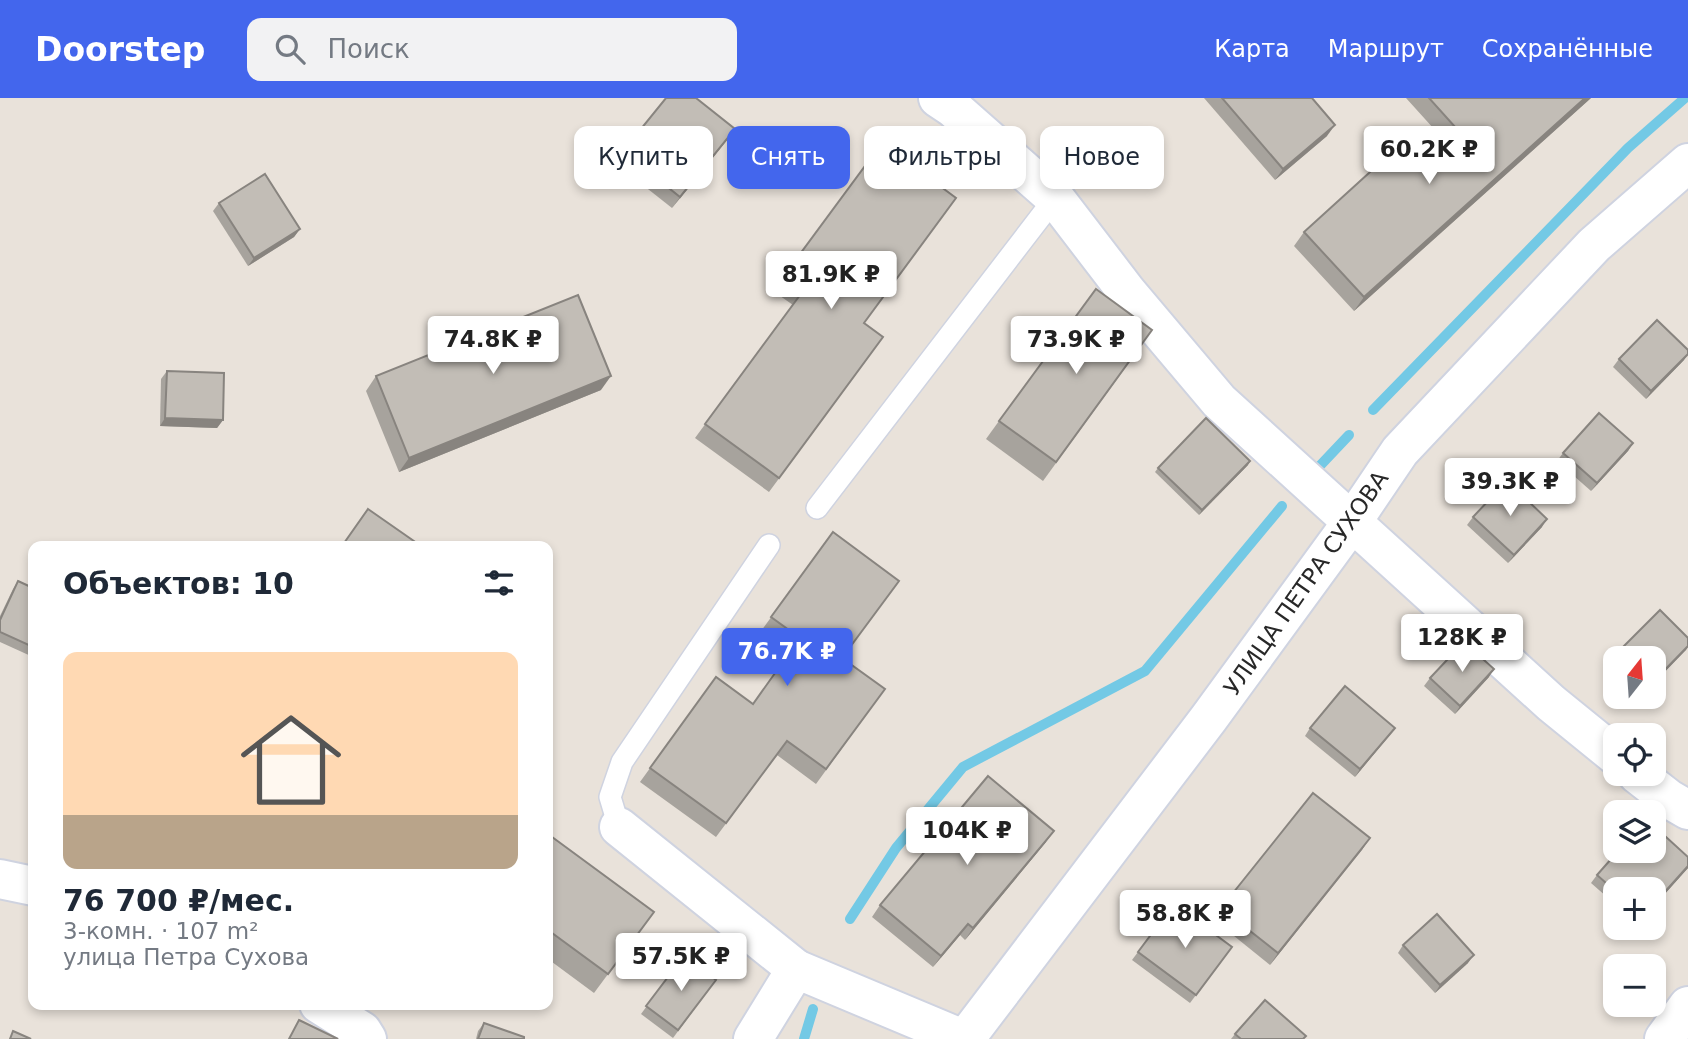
<!DOCTYPE html>
<html lang="ru">
<meta charset="utf-8">
<style>
:root{--surface:#fff;--page:#f2f2f3;--text:#1f2937;--muted:#747a83;--line:#e0e1e3;--accent:#4366ed}
body{margin:0;font-family:"DejaVu Sans",sans-serif;background:var(--page);color:var(--text);height:100vh;display:flex;flex-direction:column;font-size:26px;white-space:nowrap}
*{box-sizing:border-box;margin:0}
p{font-size:23px;color:var(--muted)}
.icon{flex:none;width:38px;height:38px;fill:none;stroke:currentColor;stroke-width:2;stroke-linecap:round;stroke-linejoin:round}
.map{position:relative;flex:1;overflow:hidden}
.details{position:absolute;left:28px;top:443px;width:525px;height:469px;display:flex;flex-direction:column;background:var(--surface);border-radius:14px;box-shadow:0 4px 10px #0003}
.details>*{flex:none}
.guide{position:absolute;left:574px;top:28px;width:665px;height:63px;display:flex;gap:14px}
.needle{width:46px;rotate:17deg}
.controls{position:absolute;left:1603px;top:548px;display:grid;gap:14px}
.controls a{display:grid;place-items:center;width:63px;height:63px;border-radius:14px;background:var(--surface);box-shadow:0 4px 10px #0003;font-size:35px}
.price{position:absolute;translate:-50% -60px;padding:0 16px;border-radius:7px;background:#fff;color:#222;font-size:23px;line-height:46px;filter:drop-shadow(0 2px 4px #0008)}
.price::after{content:'';position:absolute;left:50%;top:42px;width:21px;height:16px;margin-left:-10px;background:inherit;clip-path:polygon(0 0,100% 0,50% 100%)}
.price.on{background:var(--accent);color:#fff}
ul{padding:0;list-style:none}
li{display:grid;align-content:center;gap:14px;height:371px;padding:0 35px}
li+li{border-top:2px solid var(--line)}
li span{display:grid;place-items:center;height:217px;border-radius:14px;color:#555}
li>.icon{margin-inline-start:auto}
span .icon{width:126px;height:126px;fill:#fffc;stroke-width:1}
li b{font-size:30px}
h2{display:flex;justify-content:space-between;align-items:center;height:84px;padding:0 35px;font-size:30px}
.pill{padding:0 24px;border-radius:14px;background:var(--surface);box-shadow:0 4px 10px #0003;font-size:24px;line-height:63px}
.pill.on{background:var(--accent);color:#fff}
header{display:flex;align-items:center;gap:42px;box-sizing:border-box;height:98px;padding:0 35px;background:var(--accent);color:#fff}
header strong{font-size:33px}
nav{display:flex;gap:38px;margin-inline-start:auto;font-size:24px}
.search{width:490px;height:63px;background:var(--page);display:flex;align-items:center;gap:18px;box-sizing:border-box;padding:0 24px;border-radius:14px;color:var(--muted);font-size:26px}
.map>svg:first-child{display:block}
.lines{fill:none;stroke-linecap:round;stroke-linejoin:round}
.stream{stroke:#73c9e5;stroke-width:10}
.service-casing{stroke:#cfd3e0;stroke-width:24}
.minor-casing{stroke:#cfd3e0;stroke-width:42}
.tertiary-casing{stroke:#cfd3e0;stroke-width:42}
.service{stroke:#fff;stroke-width:21}
.minor{stroke:#fff;stroke-width:38}
.tertiary{stroke:#fff;stroke-width:38}
.wall{fill:#a7a39d}
.shaded-wall{fill:#88847f}
.building{fill:#c2bdb6;stroke:#88847f;stroke-width:2}
.labels{text-anchor:middle;dominant-baseline:central;stroke-width:5;stroke-linejoin:round;paint-order:stroke}
.street-label{font-size:23px;fill:#282828;stroke:#fff}
</style>
<header>
<strong>Doorstep</strong>
<div class="search"><svg class="icon" aria-label="search" viewBox="0 0 24 24"><circle cx="10" cy="10" r="6"/><path d="M15 15l6 6"/></svg>Поиск</div>
<nav><a>Карта</a><a>Маршрут</a><a>Сохранённые</a></nav>
</header>
<div class="map">
<svg width="1688" height="941" viewBox="0 0 1688 941">
<rect width="100%" height="100%" fill="#e9e2da"/>
<g class="lines">
<g class="stream">
<path d="M1373,312L1628,50L1685,0"/>
<path d="M1314,374L1349,337"/>
<path d="M850,821L896,750L963,669L1145,573L1282,408"/>
<path d="M804,941L813,911"/>
</g>
<g class="service-casing">
<g id="service">
<path d="M817,410L1055,100"/>
<path d="M619,729L610,699L622,664L769,447"/>
</g>
</g>
<g class="minor-casing">
<g id="minor">
<path d="M938,0L953,10L1055,100L1127,194L1219,303L1551,605L1615,657"/>
<path d="M1637,676L1669,701L1688,712"/>
<path d="M619,729L796,871"/>
<path d="M0,781L33,788"/>
<path d="M319,906L362,933L367,941"/>
<path d="M753,941L796,871L963,941"/>
<path d="M1664,941L1688,908"/>
</g>
</g>
<g class="tertiary-casing">
<path id="tertiary" d="M965,941L1209,620L1352,424L1400,353L1594,147L1688,65"/>
</g>
<use href="#service" class="service"/>
<use href="#minor" class="minor"/>
<use href="#tertiary" class="tertiary"/>
</g>
<g class="wall">
<path d="M1204,0H1312L1327,38L1275,82Z"/>
<path d="M1406,0H1591L1354,213L1294,148L1304,134L1428,74L1453,52Z"/>
<path d="M735,31L672,110L615,65L623,53Z"/>
<path d="M219,105L300,131L294,139L248,168L213,113Z"/>
<path d="M783,179L864,225L873,253L769,394L695,340L793,207L773,193Z"/>
<path d="M1139,251L1043,383L986,341L999,323Z"/>
<path d="M1619,261L1684,262L1646,301L1613,269Z"/>
<path d="M167,273L223,322L217,330L160,328L161,281Z"/>
<path d="M376,278L601,292L399,374L366,293Z"/>
<path d="M1633,345L1628,353L1591,393L1557,363L1563,355Z"/>
<path d="M1248,367L1199,417L1155,374L1158,370Z"/>
<path d="M1473,419L1542,429L1508,465L1467,427Z"/>
<path d="M833,434L843,560L885,591L816,686L777,657L716,739L640,684L716,579L753,606L790,554L761,533Z"/>
<path d="M18,483L33,490V559L0,544V518L13,491Z"/>
<path d="M1621,551L1686,552L1654,560H1617L1616,559Z"/>
<path d="M1489,579L1455,616L1424,588L1430,580Z"/>
<path d="M1310,630H1395L1355,679L1305,638Z"/>
<path d="M548,736L640,833L594,895L548,861Z"/>
<path d="M1370,740L1270,867L1213,821L1221,810Z"/>
<path d="M1046,744L965,842L960,837L933,869L872,819L880,807Z"/>
<path d="M1688,759V770L1654,808V791H1615V806L1591,785L1597,777Z"/>
<path d="M1174,806L1232,849L1190,905L1132,862Z"/>
<path d="M1403,847L1468,865L1435,895L1398,855Z"/>
<path d="M684,858L716,882L673,940L641,916Z"/>
<path d="M484,925L524,941H476L478,933Z"/>
<path d="M1235,936L1303,941H1231Z"/>
</g>
<g class="shaded-wall">
<path d="M1585,0H1591L1354,213L1364,199Z"/>
<path d="M1335,27L1327,38L1275,82L1283,71Z"/>
<path d="M735,31L727,42L672,110L680,99Z"/>
<path d="M300,131L294,139L248,168L254,160Z"/>
<path d="M1688,256L1684,262L1646,301L1651,293Z"/>
<path d="M611,278L601,292L399,374L409,360Z"/>
<path d="M165,320L223,322L217,330L160,328Z"/>
<path d="M1633,345L1628,353L1591,393L1597,385Z"/>
<path d="M1250,363L1248,367L1199,417L1202,412Z"/>
<path d="M1547,421L1542,429L1508,465L1514,457Z"/>
<path d="M1688,548L1686,552L1654,585V583Z"/>
<path d="M1494,571L1489,579L1455,616L1460,608Z"/>
<path d="M1395,630L1389,638L1355,679L1360,671Z"/>
<path d="M1054,733L1046,744L965,842L973,830Z"/>
<path d="M1370,740L1362,752L1270,867L1278,855Z"/>
<path d="M1688,768V770L1654,808V806Z"/>
<path d="M968,826L960,837L933,869L941,858Z"/>
<path d="M1474,857L1468,865L1435,895L1440,887Z"/>
</g>
<g class="building">
<path d="M666,0H696L735,31L680,99L623,53Z"/>
<path d="M1222,0H1312L1335,27L1283,71Z"/>
<path d="M1429,0H1585L1364,199L1304,134L1402,45L1428,74L1465,40Z"/>
<path d="M882,45L956,100L864,225L883,239L779,380L705,326L803,193L783,179Z"/>
<path d="M265,76L300,131L254,160L219,105Z"/>
<path d="M1096,191L1152,232L1056,364L999,323Z"/>
<path d="M578,197L611,278L409,360L376,278Z"/>
<path d="M1657,222L1688,252V256L1651,293L1619,261Z"/>
<path d="M167,273L224,275L223,322L165,320Z"/>
<path d="M1599,315L1633,345L1597,385L1563,355Z"/>
<path d="M1206,320L1250,363L1202,412L1158,370Z"/>
<path d="M1507,383L1547,421L1514,457L1473,419Z"/>
<path d="M368,411L421,448H342Z"/>
<path d="M833,434L899,483L842,560L885,591L826,671L787,643L726,725L650,670L716,579L753,606L800,540L771,519Z"/>
<path d="M18,483L33,490V549L0,534V522Z"/>
<path d="M1660,512L1688,540V548L1654,583V560H1631L1621,551Z"/>
<path d="M1464,544L1494,571L1460,608L1430,580Z"/>
<path d="M1345,588L1395,630L1360,671L1310,630Z"/>
<path d="M988,678L1054,733L973,830L968,826L941,858L880,807Z"/>
<path d="M1313,695L1370,740L1278,855L1221,810Z"/>
<path d="M1654,728L1688,759V768L1654,806V791H1615V793L1597,777L1619,752H1654Z"/>
<path d="M548,736L654,814L608,876L548,832Z"/>
<path d="M1174,806L1232,849L1196,897L1138,854Z"/>
<path d="M1437,816L1474,857L1440,887L1403,847Z"/>
<path d="M684,858L716,882L678,932L646,908Z"/>
<path d="M1265,902L1306,938L1303,941H1241L1235,936Z"/>
<path d="M299,922L338,941H289Z"/>
<path d="M484,925L524,939V941H478Z"/>
<path d="M13,933L31,941H10Z"/>
</g>
<g class="labels">
<g class="street-label">
<text transform="translate(1306 485) rotate(-55)">УЛИЦА ПЕТРА СУХОВА</text>
</g>
</g>
</svg>
<div class="controls">
<a><svg class="needle" viewBox="-14 -14 28 28"><path d="M0-13l5 13h-10z" fill="#e53935"/><path d="M0 13l5-13h-10z" fill="#747a83"/></svg></a>
<a><svg class="icon" aria-label="locate" viewBox="0 0 24 24"><circle cx="12" cy="12" r="6"/><path d="M12 2v4M12 18v4M2 12h4M18 12h4"/></svg></a>
<a><svg class="icon" aria-label="layers" viewBox="0 0 24 24"><path d="M12 4l9 5-9 5-9-5zM3 14l9 5 9-5"/></svg></a>
<a>+</a>
<a>−</a>
</div>
<b class="price" style="left:1429px;top:88px">60.2K ₽</b>
<b class="price" style="left:831px;top:213px">81.9K ₽</b>
<b class="price" style="left:493px;top:278px">74.8K ₽</b>
<b class="price" style="left:1076px;top:278px">73.9K ₽</b>
<b class="price" style="left:1510px;top:420px">39.3K ₽</b>
<b class="price" style="left:1462px;top:576px">128K ₽</b>
<b class="price on" style="left:787px;top:590px">76.7K ₽</b>
<b class="price" style="left:967px;top:769px">104K ₽</b>
<b class="price" style="left:1185px;top:852px">58.8K ₽</b>
<b class="price" style="left:681px;top:895px">57.5K ₽</b>
<div class="guide">
<a class="pill">Купить</a>
<a class="pill on">Снять</a>
<a class="pill">Фильтры</a>
<a class="pill">Новое</a>
</div>
<section class="details">
<h2>Объектов: 10<svg class="icon" aria-label="filters" viewBox="0 0 24 24"><path d="M4 7h16M4 17h16"/><circle cx="9" cy="7" r="2"/><circle cx="15" cy="17" r="2"/></svg></h2>
<ul>
<li><span style="background:linear-gradient(#ffd9b3 75%,#b9a48a 0)"><svg class="icon" aria-label="home" viewBox="0 0 24 24"><path d="M3 11l9-7 9 7M6 9v11h12V9"/></svg></span><div><b>76 700 ₽/мес.</b><p>3-комн. · 107 m²</p><p>улица Петра Сухова</p></div></li>
</ul>
</section>
</div>
